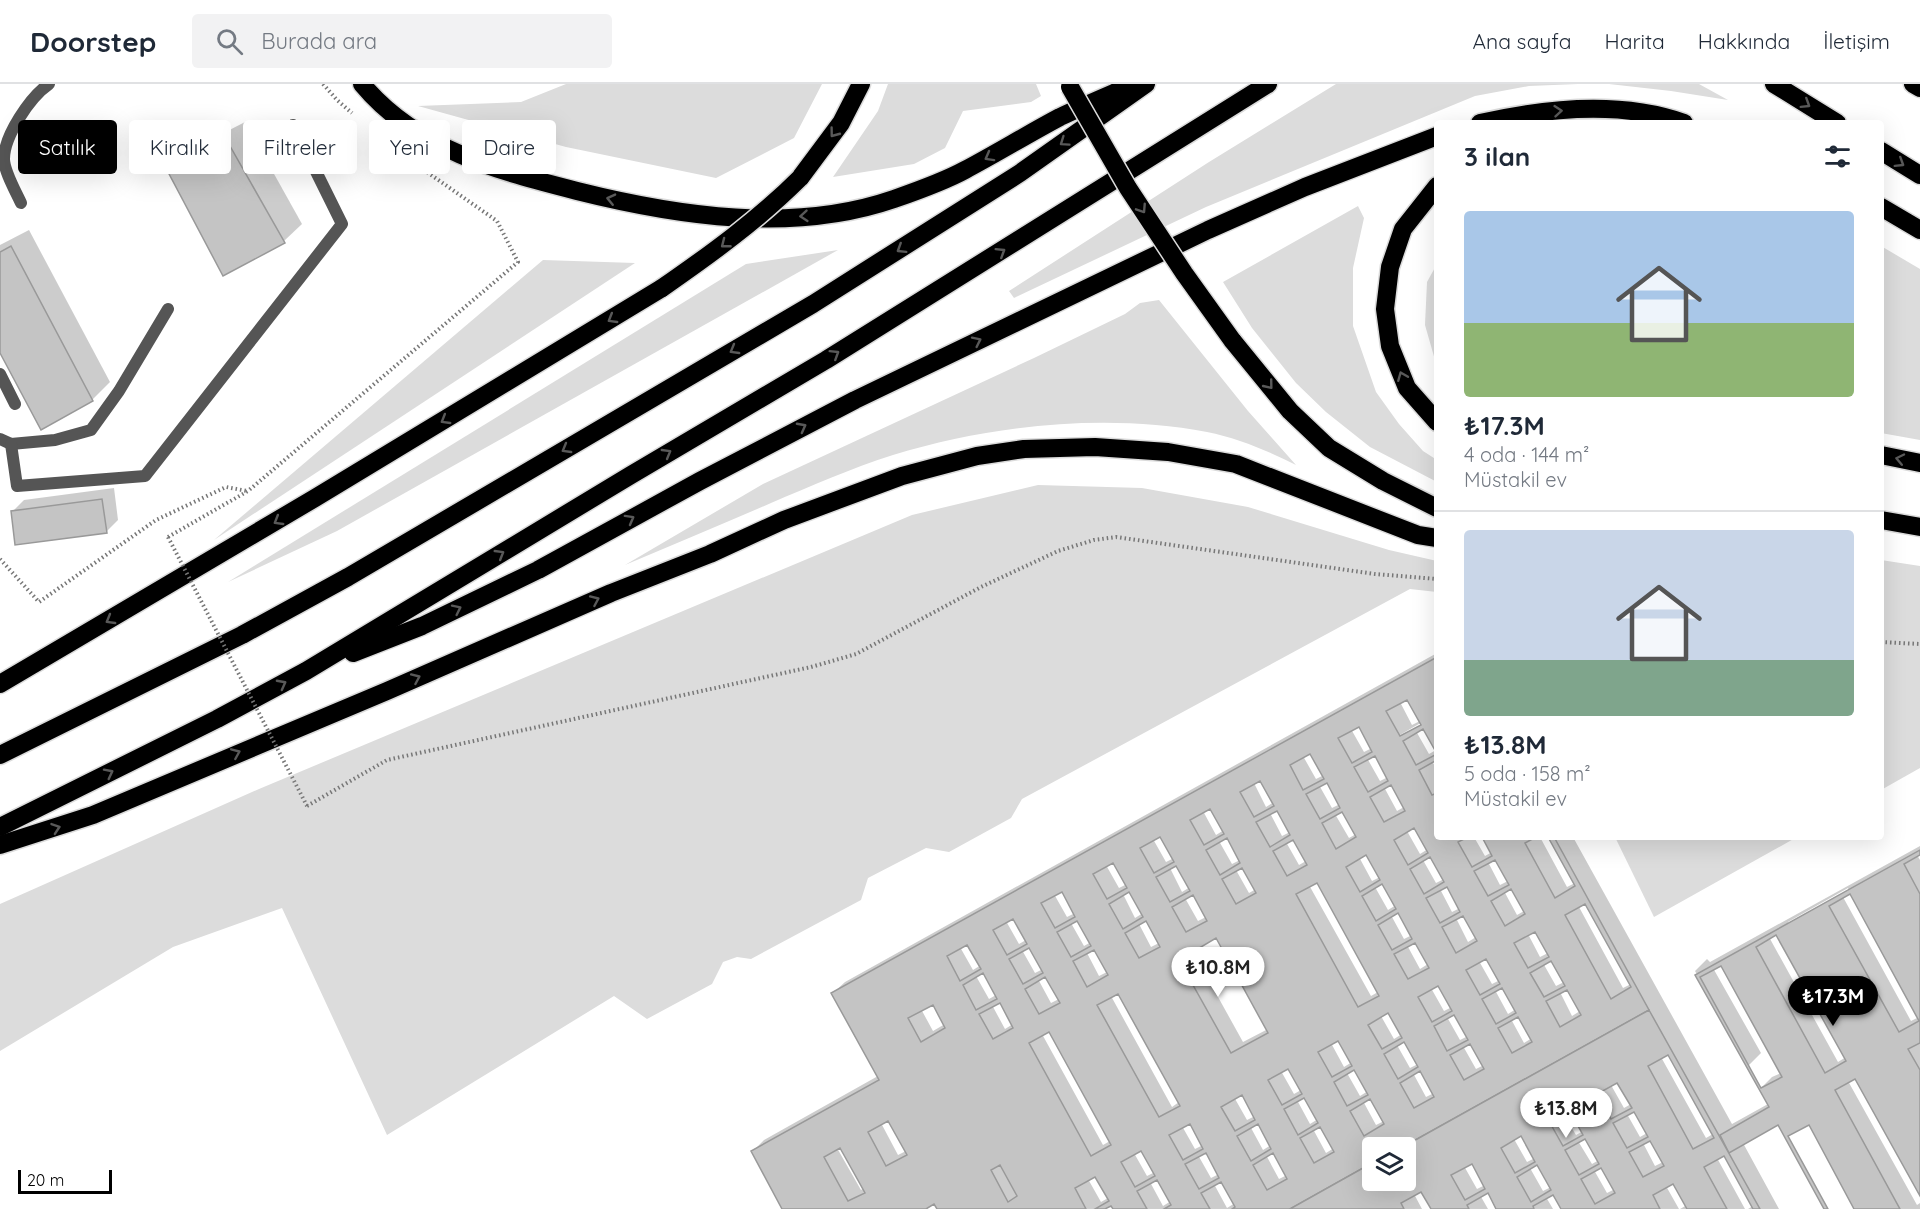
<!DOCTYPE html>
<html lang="tr">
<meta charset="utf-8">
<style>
:root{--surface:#fff;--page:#f2f2f3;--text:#1f2937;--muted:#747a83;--line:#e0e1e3;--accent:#000}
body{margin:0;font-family:Quicksand,sans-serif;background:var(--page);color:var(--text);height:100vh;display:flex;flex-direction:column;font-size:22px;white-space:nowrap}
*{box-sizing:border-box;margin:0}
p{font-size:20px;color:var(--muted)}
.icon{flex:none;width:33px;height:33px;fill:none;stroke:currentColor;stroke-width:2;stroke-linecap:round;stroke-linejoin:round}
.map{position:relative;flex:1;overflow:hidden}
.details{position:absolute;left:1434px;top:36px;width:450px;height:720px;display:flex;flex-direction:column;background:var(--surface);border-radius:6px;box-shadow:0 6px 24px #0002}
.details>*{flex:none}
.guide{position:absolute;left:18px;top:36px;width:570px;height:54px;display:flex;gap:12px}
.controls{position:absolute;left:1362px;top:1053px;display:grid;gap:12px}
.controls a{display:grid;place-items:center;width:54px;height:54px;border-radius:6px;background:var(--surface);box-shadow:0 6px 24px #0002;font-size:30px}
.scale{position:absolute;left:18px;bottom:15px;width:94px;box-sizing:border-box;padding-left:6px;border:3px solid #000;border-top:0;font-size:16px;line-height:21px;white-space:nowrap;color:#000;-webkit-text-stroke:4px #fff;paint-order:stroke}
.price{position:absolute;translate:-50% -51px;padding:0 14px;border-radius:21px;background:#fff;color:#222;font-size:20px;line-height:39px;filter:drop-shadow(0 2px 3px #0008)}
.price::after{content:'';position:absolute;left:50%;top:36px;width:18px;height:14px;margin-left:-9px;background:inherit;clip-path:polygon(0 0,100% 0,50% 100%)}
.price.current{background:var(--accent);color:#fff}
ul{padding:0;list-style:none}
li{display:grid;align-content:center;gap:12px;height:318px;padding:0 30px}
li+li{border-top:2px solid var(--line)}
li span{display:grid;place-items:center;height:186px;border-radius:6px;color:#555}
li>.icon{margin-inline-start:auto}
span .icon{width:108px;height:108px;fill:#fffc;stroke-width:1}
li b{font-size:26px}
h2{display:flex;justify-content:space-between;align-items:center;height:72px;padding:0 30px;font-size:26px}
.chip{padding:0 21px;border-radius:6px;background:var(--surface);box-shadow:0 6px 24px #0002;font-size:21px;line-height:54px}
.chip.current{background:var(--accent);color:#fff}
header{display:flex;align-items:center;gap:36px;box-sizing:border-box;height:84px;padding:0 30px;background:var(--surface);border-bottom:2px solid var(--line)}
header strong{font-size:28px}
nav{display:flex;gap:33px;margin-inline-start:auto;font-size:21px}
.search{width:420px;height:54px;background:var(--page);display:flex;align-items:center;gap:15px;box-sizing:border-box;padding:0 21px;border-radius:6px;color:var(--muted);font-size:22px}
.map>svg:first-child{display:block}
.green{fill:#dcdcdc}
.shadow{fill:#0003;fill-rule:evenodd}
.building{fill:#c4c4c4;stroke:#999;stroke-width:1.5;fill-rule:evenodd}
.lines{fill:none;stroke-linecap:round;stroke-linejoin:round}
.highway-casing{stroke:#dbdbdb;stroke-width:21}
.path{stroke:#777;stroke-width:4;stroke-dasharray:1.5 3;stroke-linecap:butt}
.lane{stroke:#555;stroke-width:12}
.highway{stroke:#000;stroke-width:18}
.highway-bridge-casing{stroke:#dbdbdb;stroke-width:21;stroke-linecap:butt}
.path-bridge{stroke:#777;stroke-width:4;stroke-dasharray:1.5 3;stroke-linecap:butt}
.highway-bridge{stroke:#000;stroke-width:18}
.oneway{stroke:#595959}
</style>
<header>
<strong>Doorstep</strong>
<div class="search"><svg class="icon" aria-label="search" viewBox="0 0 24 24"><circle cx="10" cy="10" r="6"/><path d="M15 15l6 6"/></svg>Burada ara</div>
<nav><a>Ana sayfa</a><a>Harita</a><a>Hakkında</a><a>İletişim</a></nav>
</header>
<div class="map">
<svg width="1920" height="1125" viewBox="0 0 1920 1125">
<rect width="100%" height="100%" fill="#fff"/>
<g class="green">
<path d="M566,0H822L794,54L716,94L566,63L418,22L521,18Z"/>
<path d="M888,0H1036L1041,12L1031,18L963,27L945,64L914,80L833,93L878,27Z"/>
<path d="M1336,0H1578L1529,2L1475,12L1206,123L1014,214L1009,207L1209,78Z"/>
<path d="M1609,0H1699L1728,16L1671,7Z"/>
<path d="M1358,122L1364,134L1353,184V242L1376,308L1399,340L1423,367L1437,376V398L1370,363L1326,328L1296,299L1252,244L1223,198Z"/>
<path d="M1881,162L1920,185V356L1881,349Z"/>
<path d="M838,166L337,447L228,498L746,180Z"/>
<path d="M543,176L635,179L214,456Z"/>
<path d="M1437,180V283L1425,241L1427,198Z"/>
<path d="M1159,216L1248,327L1296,381C1268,367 1238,354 1207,348C1105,329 992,341 893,371C852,384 811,402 771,419C723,440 674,460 625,481L763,400L1034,274L1125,230L1140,219Z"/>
<path d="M1038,401L1142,404L1248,423L1389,466L1437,477V508L1410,505L1022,715L1011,734L949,768L926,764L868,794L861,816L751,875L737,873L723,878L712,900L647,935L614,912L387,1051L282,824L173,863L0,967V820L259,705L912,431Z"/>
<path d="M1881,476L1920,482V684L1881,706Z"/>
<path d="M1615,753H1797L1654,833Z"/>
</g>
<g class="shadow">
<path d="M245,38L302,140L284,157L169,86L187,68Z"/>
<path d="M29,146L110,298L92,316L0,266V161Z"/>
<path d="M114,404L118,436L106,448L12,428L24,416Z"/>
<path d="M1437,569V674L1432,677L1437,686V753H1474L1485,772L1492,768L1484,753H1540L1567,803L1575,799L1550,753H1573L1732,1040L1768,1020L1760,1005L1772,993L1781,989L1721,880L1713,884L1761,969L1748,982L1695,887L1707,875L1710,878L1920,762V770L1917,771L1920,776V1109L1856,992L1848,997L1917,1121L1920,1119V1125H1856L1809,1039H1779L1743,1059L1779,1125H1748L1753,1122L1724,1070L1717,1074L1745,1125H1680L1687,1121L1674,1098L1666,1102L1679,1125H1563L1554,1109L1546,1113L1553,1125H1498L1488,1107L1480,1111L1488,1125H1432L1422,1106L1414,1110L1422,1125H1115L1112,1120L1105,1125H939L935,1118L927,1123L928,1125H784L752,1068L764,1056L878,992L833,909L845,898ZM1407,614L1420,637L1412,641L1400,618ZM1424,637L1426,639L1394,657L1393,655ZM1359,641L1372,664L1364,668L1351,645ZM1423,643L1436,666L1429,670L1416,647ZM1311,667L1324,691L1316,695L1303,672ZM1375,670L1388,693L1380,697L1367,674ZM1261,695L1274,718L1266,723L1254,699ZM1327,697L1340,720L1332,724L1319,701ZM1391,699L1404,723L1397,727L1384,703ZM1211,723L1224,746L1216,751L1203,727ZM1277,725L1290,748L1282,752L1270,729ZM1343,726L1356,750L1349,754L1335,730ZM1415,742L1428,765L1420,770L1407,747ZM1161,751L1174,774L1166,778L1153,755ZM1227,752L1240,776L1232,780L1219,757ZM1293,754L1306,777L1299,781L1286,758ZM1366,769L1380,793L1372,797L1359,773ZM1431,771L1444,795L1436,799L1423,776ZM1495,774L1508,797L1500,801L1488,778ZM1114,777L1127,800L1119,804L1106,781ZM1177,780L1190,803L1182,808L1170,784ZM1243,782L1256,805L1249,809L1236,786ZM1317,797L1378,908L1371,912L1309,801ZM1383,798L1396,821L1388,826L1375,803ZM1447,801L1460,824L1452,828L1440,805ZM1511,803L1524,827L1517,831L1504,807ZM1848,804L1849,807L1788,841V838ZM1062,806L1075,829L1067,833L1054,810ZM1130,806L1143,829L1135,834L1123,810ZM1850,808L1919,933L1911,937L1843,813ZM1193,809L1206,833L1198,837L1185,814ZM1586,818L1631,900L1623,904L1579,823ZM1399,827L1412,851L1404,855L1392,833ZM1463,830L1476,853L1468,858L1456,834ZM1014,833L1026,856L1019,860L1006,837ZM1078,835L1091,858L1084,862L1071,839ZM1146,835L1159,859L1151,863L1139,840ZM1535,846L1548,869L1540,873L1528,850ZM1777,849L1846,973L1838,978L1769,853ZM1217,852L1268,945L1243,958L1192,866ZM1415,857L1428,880L1420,885L1407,861ZM968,859L981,881L973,886L960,863ZM1030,862L1043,885L1035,889L1022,866ZM1094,864L1107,888L1099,892L1087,869ZM1487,873L1500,896L1492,900L1479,877ZM1551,875L1564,898L1556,902L1543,879ZM984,887L996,911L989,915L976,892ZM1046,891L1059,915L1051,919L1038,895ZM1439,900L1452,923L1444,927L1431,904ZM1503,902L1516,925L1508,930L1495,906ZM1567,904L1580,927L1572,932L1560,908ZM1118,908L1179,1018L1172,1023L1111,912ZM1000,917L1013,940L1005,945L992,921ZM933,919L945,940L933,947L921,925ZM1389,927L1402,950L1394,955L1381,932ZM1455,929L1468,952L1460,956L1447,933ZM1519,931L1532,954L1524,959L1511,935ZM1049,946L1110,1057L1103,1061L1042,950ZM1339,955L1352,978L1344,983L1331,959ZM1405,956L1418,980L1410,984L1397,961ZM1471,958L1484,981L1476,985L1463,962ZM1669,969L1713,1050L1706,1054L1661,973ZM1289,983L1301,1006L1294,1010L1281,987ZM1355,984L1368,1007L1360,1012L1347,989ZM1421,985L1434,1009L1426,1013L1413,989ZM1618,997L1631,1020L1624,1024L1611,1001ZM1242,1009L1255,1032L1247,1036L1234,1013ZM1305,1012L1318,1035L1310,1040L1297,1016ZM1371,1013L1384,1037L1376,1041L1363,1017ZM1570,1024L1583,1047L1576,1051L1562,1028ZM1634,1026L1647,1049L1640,1053L1627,1030ZM889,1035L906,1067L898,1071L881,1039ZM1190,1038L1203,1061L1195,1065L1182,1042ZM1258,1038L1271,1061L1263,1066L1250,1042ZM1321,1041L1334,1064L1326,1069L1313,1045ZM1522,1050L1535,1074L1527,1078L1514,1055ZM1586,1053L1599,1076L1592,1080L1578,1057ZM1650,1055L1663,1078L1655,1082L1643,1059ZM841,1062L864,1104L861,1106L837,1064ZM1372,1064H1406V1096H1372ZM1142,1065L1155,1088L1147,1092L1134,1069ZM1206,1067L1219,1090L1211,1094L1198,1071ZM1274,1067L1287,1091L1279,1095L1266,1071ZM1472,1078L1485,1101L1477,1105L1464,1082ZM1538,1079L1551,1103L1543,1107L1530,1084ZM1602,1082L1615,1105L1607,1109L1594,1086ZM1096,1091L1108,1114L1101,1118L1088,1095ZM1158,1094L1171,1117L1163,1122L1150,1098ZM1222,1096L1235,1119L1227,1124L1214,1100Z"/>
</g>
<g class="building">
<path d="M226,55L285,159L223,192L167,86Z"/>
<path d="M11,162L93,317L41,346L0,269V168Z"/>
<path d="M102,415L107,449L15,461L11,427Z"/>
<path d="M1437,573V676L1419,686L1432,711L1437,709V753H1468L1458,758L1472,783L1492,772L1482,753H1522L1523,755L1536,753L1525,759L1555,814L1575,802L1548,753H1554L1649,926L1401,1064H1372V1079L1290,1125H1232L1235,1123L1221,1098L1201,1109L1210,1125H1164L1171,1121L1157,1096L1137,1107L1147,1125H1113L1111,1122L1105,1125H1095L1109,1117L1095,1093L1075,1104L1086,1125H937L934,1120L926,1125H782L751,1067L879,996L831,909ZM1407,616L1421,641L1400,652L1386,627ZM1359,643L1372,668L1352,679L1338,654ZM1423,645L1437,670L1416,681L1403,657ZM1310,670L1324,695L1303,706L1290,681ZM1375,672L1388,697L1368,708L1354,683ZM1260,697L1274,722L1254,733L1240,708ZM1327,699L1340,724L1320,735L1306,710ZM1391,701L1405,727L1384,738L1370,713ZM1210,725L1224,750L1204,761L1190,736ZM1277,727L1290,751L1270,763L1256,738ZM1342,728L1356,753L1336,765L1322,739ZM1414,744L1428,769L1408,781L1394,756ZM1160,753L1174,778L1154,789L1140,764ZM1227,754L1240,779L1220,791L1206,766ZM1293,756L1307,781L1287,792L1273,767ZM1366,771L1380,796L1360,808L1346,783ZM1430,773L1444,798L1424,810L1410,785ZM1495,776L1509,801L1488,812L1474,787ZM1113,779L1127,804L1107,815L1093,790ZM1176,782L1190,807L1170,818L1156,793ZM1242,784L1256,809L1236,820L1222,795ZM1317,799L1379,912L1358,923L1296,810ZM1382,800L1396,825L1376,837L1362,812ZM1447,803L1460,828L1440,839L1426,814ZM1511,805L1525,830L1505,842L1491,817ZM1062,808L1075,833L1055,844L1041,819ZM1129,808L1143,833L1123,845L1109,820ZM1193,811L1207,837L1186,848L1172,823ZM1585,820L1631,903L1611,915L1565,831ZM1398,829L1412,855L1392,866L1378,841ZM1463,832L1477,857L1456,869L1442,843ZM1013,835L1027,860L1007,871L993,846ZM1077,837L1091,862L1071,873L1057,848ZM1146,837L1160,863L1139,874L1125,849ZM1535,848L1549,873L1528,884L1514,859ZM1216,854L1268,949L1231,969L1179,876ZM1415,859L1429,884L1408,895L1394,870ZM967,861L981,885L960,897L947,872ZM1029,864L1043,889L1023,900L1009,875ZM1094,866L1108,891L1087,903L1073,877ZM1486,875L1500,900L1480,911L1466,886ZM1551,877L1565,902L1544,913L1530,889ZM983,889L997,915L976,926L963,901ZM1045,893L1060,919L1039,930L1025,905ZM1438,902L1452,927L1432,938L1418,913ZM1502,904L1516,929L1496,940L1482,915ZM1567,906L1581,931L1560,943L1546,917ZM1118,910L1180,1022L1159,1033L1097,921ZM1000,919L1013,944L993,955L979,930ZM933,921L945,944L921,958L908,934ZM1388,929L1402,954L1382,965L1368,941ZM1454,931L1468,956L1447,967L1434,942ZM1518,933L1532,958L1512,969L1498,944ZM1049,948L1111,1061L1091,1072L1029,959ZM1338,957L1352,982L1332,993L1318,968ZM1404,958L1418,983L1398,995L1384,970ZM1470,960L1484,985L1464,996L1450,971ZM1288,985L1302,1010L1282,1021L1268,996ZM1354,986L1368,1011L1347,1022L1334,998ZM1420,987L1434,1013L1414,1024L1400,999ZM1242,1011L1255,1036L1235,1047L1221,1023ZM1304,1014L1318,1039L1298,1051L1284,1025ZM1370,1015L1384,1040L1364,1052L1350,1027ZM888,1037L907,1071L886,1082L868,1048ZM1190,1040L1203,1065L1183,1076L1169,1051ZM1258,1040L1271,1065L1251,1077L1237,1052ZM1320,1043L1334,1068L1314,1079L1300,1054ZM840,1064L865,1109L848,1117L824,1073ZM1141,1067L1155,1092L1135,1103L1121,1078ZM1206,1069L1219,1094L1199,1105L1185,1080ZM1273,1069L1287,1095L1267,1106L1253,1081ZM1000,1081L1017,1112L1008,1118L991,1086Z"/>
<path d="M1920,766V771L1904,780L1920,810V959L1908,965L1920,986V1112L1855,995L1835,1006L1900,1125H1854L1809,1041L1788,1052L1828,1125H1824L1778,1041L1729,1069L1720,1051L1769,1023L1695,891ZM1850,810L1919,937L1899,948L1829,822ZM1776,851L1846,977L1825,989L1756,863ZM1721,882L1782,993L1761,1004L1700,893Z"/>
<path d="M1649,926L1760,1125H1753L1724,1072L1704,1083L1727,1125H1687L1673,1100L1653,1111L1660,1125H1561L1553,1111L1533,1122L1534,1125H1496L1488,1109L1467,1121L1469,1125H1431L1421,1108L1401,1119L1404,1125H1290L1372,1079V1096H1406V1064H1401ZM1668,971L1714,1054L1693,1065L1648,982ZM1617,999L1632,1024L1611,1035L1597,1010ZM1569,1026L1583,1051L1563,1062L1549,1037ZM1634,1028L1648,1053L1627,1064L1613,1039ZM1521,1052L1535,1078L1515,1089L1501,1064ZM1585,1055L1599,1080L1579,1091L1565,1066ZM1650,1057L1664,1082L1643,1093L1629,1068ZM1472,1080L1485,1105L1465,1116L1451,1091ZM1537,1081L1551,1106L1531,1118L1517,1093ZM1601,1084L1615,1109L1595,1120L1581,1095Z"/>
</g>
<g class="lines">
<g class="highway-casing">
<g id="highway">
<path d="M362,0C416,65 498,87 577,107C677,132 793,150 894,115C917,107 943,98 965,86C997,69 1028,50 1060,33C1083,22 1107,12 1130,2"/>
<path d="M1774,0L1837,39"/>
<path d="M1913,0L1920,4"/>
<path d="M1480,39C1546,24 1620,16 1684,39"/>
<path d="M1881,67L1920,91"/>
<path d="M800,94L841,39L861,0"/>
<path d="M1437,102L1403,145L1390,183L1385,225L1390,262L1407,304L1437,338"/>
<path d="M1881,123L1920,146"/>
<path d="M1232,256L1290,327L1329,364L1383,397L1437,424"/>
<path d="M1881,371L1920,379"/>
<path d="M1881,436L1920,443"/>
<path d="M353,569L422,542L538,486L700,397L855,316L1208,146L1305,103L1437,52"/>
<path d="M0,600L315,414L662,204"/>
<path d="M0,671L242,551L348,493L813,220L1020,89L1146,0"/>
<path d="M0,743L217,635L306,587L631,391L826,276L1268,0"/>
<path d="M0,761L93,731L387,607L611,509L710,470L784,436L902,392L977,372L1024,365L1095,363L1168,368L1236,380L1418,451L1437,454"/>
</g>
</g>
<g class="path">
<path d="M323,0L337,16L352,29"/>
<path d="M168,453L248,407L518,178L497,137L394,65"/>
<path d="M0,475L39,518L156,436L226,403L247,407"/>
<path d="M1881,558L1920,560"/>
<path d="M307,722L387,676L811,583L856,570L981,503L1058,467L1094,456L1116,453L1375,490L1437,495"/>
</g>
<g class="lane">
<path d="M21,119C16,108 4,87 4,75C4,52 30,13 49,0"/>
<path d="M0,290L15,320"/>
<path d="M0,355L11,360L55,356L91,346L119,307L168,225"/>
<path d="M11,360L17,402L145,392L342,140L293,41"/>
</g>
<use href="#highway" class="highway"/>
<g class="highway-bridge-casing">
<g id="highway-bridge">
<path d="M1070,3L1128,104L1184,189L1232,256"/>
<path d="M662,204C711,170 758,136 800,94"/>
</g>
</g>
<path class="path-bridge" d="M168,453L307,722"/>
<use href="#highway-bridge" class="highway-bridge"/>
</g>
<defs><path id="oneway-chevron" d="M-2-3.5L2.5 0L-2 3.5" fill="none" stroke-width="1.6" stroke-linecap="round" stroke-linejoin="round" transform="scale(1.5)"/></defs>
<g class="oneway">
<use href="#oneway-chevron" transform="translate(1806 20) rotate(32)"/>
<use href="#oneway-chevron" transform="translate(1558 27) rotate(-5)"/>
<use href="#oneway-chevron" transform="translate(834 49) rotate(127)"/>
<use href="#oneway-chevron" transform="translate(1064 58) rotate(145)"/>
<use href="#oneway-chevron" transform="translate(989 73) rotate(151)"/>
<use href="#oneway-chevron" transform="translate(1900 79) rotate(32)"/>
<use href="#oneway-chevron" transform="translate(611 115) rotate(-167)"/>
<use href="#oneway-chevron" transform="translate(1142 125) rotate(57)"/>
<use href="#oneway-chevron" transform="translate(804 132) rotate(175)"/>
<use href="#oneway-chevron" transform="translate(725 160) rotate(142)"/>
<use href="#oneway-chevron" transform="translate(901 165) rotate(148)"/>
<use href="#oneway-chevron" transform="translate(1001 168) rotate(-32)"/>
<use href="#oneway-chevron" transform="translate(612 235) rotate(149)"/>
<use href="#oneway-chevron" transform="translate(977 257) rotate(-26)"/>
<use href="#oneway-chevron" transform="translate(734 266) rotate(150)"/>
<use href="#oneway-chevron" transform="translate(835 270) rotate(-32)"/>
<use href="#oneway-chevron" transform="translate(1402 292) rotate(-112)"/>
<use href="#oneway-chevron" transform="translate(1269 301) rotate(51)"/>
<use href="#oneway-chevron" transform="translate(445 336) rotate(149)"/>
<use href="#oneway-chevron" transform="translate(802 343) rotate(-28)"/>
<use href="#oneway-chevron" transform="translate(566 365) rotate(150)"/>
<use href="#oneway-chevron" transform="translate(667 369) rotate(-30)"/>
<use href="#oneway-chevron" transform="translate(1900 375) rotate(-168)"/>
<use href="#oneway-chevron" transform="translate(630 435) rotate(-29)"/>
<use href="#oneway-chevron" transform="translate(278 437) rotate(149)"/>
<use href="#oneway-chevron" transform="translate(500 470) rotate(-31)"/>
<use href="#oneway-chevron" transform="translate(595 516) rotate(-24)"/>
<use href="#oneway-chevron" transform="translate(457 525) rotate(-26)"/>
<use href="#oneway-chevron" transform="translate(110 536) rotate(150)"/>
<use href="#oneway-chevron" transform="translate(416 594) rotate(-24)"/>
<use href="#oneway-chevron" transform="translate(282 600) rotate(-28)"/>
<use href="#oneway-chevron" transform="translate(236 669) rotate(-23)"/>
<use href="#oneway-chevron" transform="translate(109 689) rotate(-27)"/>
<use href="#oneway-chevron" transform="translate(56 744) rotate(-19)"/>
</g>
</svg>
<div class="controls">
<a><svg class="icon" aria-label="layers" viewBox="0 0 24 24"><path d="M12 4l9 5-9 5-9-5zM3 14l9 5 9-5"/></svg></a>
</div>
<div class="scale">20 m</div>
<b class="price" style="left:1218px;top:914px">₺10.8M</b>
<b class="price current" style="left:1833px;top:943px">₺17.3M</b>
<b class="price" style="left:1566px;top:1055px">₺13.8M</b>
<div class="guide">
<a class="chip current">Satılık</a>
<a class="chip">Kiralık</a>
<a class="chip">Filtreler</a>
<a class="chip">Yeni</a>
<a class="chip">Daire</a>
</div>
<section class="details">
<h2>3 ilan<svg class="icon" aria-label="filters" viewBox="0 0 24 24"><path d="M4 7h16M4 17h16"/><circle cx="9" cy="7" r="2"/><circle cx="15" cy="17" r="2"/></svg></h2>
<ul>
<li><span style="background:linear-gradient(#a9c7e8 60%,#8fb573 0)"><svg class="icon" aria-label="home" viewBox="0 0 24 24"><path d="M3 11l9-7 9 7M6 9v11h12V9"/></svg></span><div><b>₺17.3M</b><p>4 oda · 144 m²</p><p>Müstakil ev</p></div></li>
<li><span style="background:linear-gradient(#c9d6e8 70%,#7fa58c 0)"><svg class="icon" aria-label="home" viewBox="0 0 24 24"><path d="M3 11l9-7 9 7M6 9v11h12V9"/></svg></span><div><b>₺13.8M</b><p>5 oda · 158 m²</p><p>Müstakil ev</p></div></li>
</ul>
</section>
</div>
